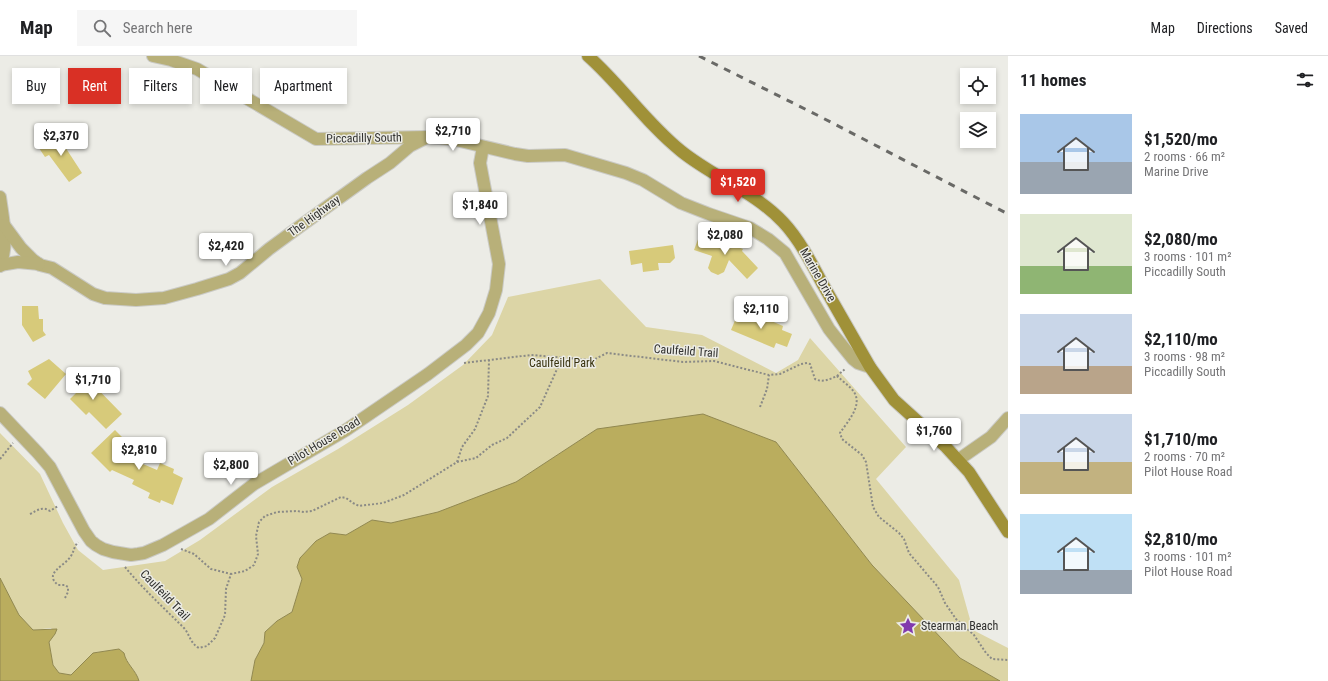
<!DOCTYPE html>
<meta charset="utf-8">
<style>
:root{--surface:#fff;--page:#f6f6f6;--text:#202124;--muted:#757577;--line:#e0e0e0;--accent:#d93025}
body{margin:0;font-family:"Roboto Condensed",sans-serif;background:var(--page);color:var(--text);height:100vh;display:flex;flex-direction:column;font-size:15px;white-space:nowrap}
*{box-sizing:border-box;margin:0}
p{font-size:13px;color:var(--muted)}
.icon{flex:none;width:22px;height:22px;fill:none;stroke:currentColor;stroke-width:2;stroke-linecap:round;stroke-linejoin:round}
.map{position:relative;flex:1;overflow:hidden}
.details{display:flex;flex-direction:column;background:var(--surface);width:320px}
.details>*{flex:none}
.guide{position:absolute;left:12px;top:12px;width:380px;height:36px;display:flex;gap:8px}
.fabs{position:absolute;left:960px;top:12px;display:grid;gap:8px}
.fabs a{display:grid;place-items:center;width:36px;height:36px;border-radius:0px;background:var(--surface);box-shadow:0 2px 6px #0003;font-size:20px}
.price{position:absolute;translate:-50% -34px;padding:0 9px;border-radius:4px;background:#fff;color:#222;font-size:13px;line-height:26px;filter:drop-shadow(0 1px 2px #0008)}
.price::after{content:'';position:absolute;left:50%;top:24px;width:12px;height:9px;margin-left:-6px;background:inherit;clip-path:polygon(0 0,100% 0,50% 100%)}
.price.active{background:var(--accent);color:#fff}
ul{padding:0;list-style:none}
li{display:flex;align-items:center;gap:12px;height:100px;padding:0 12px}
li span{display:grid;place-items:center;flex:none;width:112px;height:80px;border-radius:0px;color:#555}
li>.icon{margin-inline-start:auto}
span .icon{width:48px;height:48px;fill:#fffc;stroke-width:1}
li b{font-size:17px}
h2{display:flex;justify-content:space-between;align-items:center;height:48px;padding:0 12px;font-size:17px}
.tag{padding:0 14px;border-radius:0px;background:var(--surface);box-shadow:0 2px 6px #0003;font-size:14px;line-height:36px}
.tag.active{background:var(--accent);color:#fff}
header{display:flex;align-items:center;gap:24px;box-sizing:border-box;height:56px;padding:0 20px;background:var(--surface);border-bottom:1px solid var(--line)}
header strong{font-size:19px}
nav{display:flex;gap:22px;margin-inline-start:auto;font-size:14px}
.search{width:280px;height:36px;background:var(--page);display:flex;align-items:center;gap:10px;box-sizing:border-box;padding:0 14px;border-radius:0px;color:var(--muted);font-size:15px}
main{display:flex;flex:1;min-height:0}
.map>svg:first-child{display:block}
.green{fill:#dcd5a6}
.water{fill:#baad5e;stroke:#918850}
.building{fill:#d7ca7a}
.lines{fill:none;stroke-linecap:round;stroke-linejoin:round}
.minor-casing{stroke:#cacac5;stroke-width:14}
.secondary-casing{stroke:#cacac5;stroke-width:14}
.path{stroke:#8a8a86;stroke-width:2;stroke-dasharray:2 2;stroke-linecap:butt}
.minor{stroke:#b8b079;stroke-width:12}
.secondary{stroke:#a09138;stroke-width:12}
.rail{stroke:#696966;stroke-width:3;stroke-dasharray:7 7;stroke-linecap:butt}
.labels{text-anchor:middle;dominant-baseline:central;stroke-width:3;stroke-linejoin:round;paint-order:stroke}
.street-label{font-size:12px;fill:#31312f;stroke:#ecece6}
.park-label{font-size:12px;fill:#38320e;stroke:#ecece6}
.poi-label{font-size:12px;fill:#31312f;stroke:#ecece6;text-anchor:start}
</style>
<header>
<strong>Map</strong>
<div class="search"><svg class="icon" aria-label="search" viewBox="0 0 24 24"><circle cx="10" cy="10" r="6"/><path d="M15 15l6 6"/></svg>Search here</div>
<nav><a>Map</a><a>Directions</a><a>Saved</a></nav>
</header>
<main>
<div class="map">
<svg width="1008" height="625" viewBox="0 0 1008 625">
<rect width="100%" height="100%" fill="#ecece6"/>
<path class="green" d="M600,223L646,271L702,279L776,317L798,304L810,282L906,391L876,423L959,524L973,574L1008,592V625H1000L960,602L872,509L776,386L597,373L516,426L439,456L391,467L372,464L346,479L330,477L316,485L300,502L297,511L302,523L292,556L277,565L265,576L264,587L255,604L251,625H139C136,614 126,608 124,597L119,593L93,597L71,619L59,617L53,610L49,586L55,578L51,572L33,574L19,559L0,522V377L40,418L63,467L78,494L103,514L165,505L200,484L272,431L338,393L408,349L463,309L492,279L508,241Z"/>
<g class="water">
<path d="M703,358L776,386L872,509L960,602L1000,625H251L255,604L264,587L265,576L277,565L292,556L302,523L297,511L300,502L316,485L330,477L346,479L372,464L391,467L438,456L516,426L597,373Z"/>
<path d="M0,522L19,559L33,574L57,573L55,578L49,586L53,609L59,617L71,619L93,597L119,593L124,597C126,608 136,614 139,625H0Z"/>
</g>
<g class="building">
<path d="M56,77L82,117L69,126L49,99L45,101L39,92L44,89L42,86Z"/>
<path d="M700,178L709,181L713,179L718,181L720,184L743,193L742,195L758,212L747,223L729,204L724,216L718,219L711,216L708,212L712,200L694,194Z"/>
<path d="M673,189L675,202L670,207H658L659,214L643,216L642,207L631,209L629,195Z"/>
<path d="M22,250H38L39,263H43V275L46,279L33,286L22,269Z"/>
<path d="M739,255L754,261L755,258L783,270L782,274L792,278L787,291L776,287L774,292L731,274Z"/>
<path d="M49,303L66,318L45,343L27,328L32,323L28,315Z"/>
<path d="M80,315L122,358L106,373L89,356L86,359L70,343L77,336L68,327Z"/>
<path d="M115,374L126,385L115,396L157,414L160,407L174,413L173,417L183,422L173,449L161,444L160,447L148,442L150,437L132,428L134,424L112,414L110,416L91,397Z"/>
</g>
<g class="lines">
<g class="minor-casing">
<g id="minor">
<path d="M153,0L171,4L197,13L316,83L427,81L452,83L515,98L528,100L565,99L626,117L643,124L681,147L709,158L750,172L768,183L785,197L829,273L840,287L853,303L858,307L870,311"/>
<path d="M0,141C3,164 9,187 0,210"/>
<path d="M4,169L21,192L33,204L40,209L52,212L93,238L105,242L136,244L164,242L197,233L229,223L240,217L269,193L299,171L367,122L390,107L410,90L426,82"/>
<path d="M0,209L18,206L39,208"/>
<path d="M0,357L38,397L50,411L84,475L91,485L96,489L103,493L113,496L131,499L138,498L144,497L163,489L209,463L254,428L346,374L428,318L466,289L478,277L489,257L496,234L499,208L480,107L483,91"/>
<path d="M958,404L991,381L1008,362"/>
</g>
</g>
<g class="secondary-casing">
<path id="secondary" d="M588,0C621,29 646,67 681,95C713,121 755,136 783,166C799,183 811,206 822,227C838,255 854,283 870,311L894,344L945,390L969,416L1008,476"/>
</g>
<g class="path">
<path d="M464,307L531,299L593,304L607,297L683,306L714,305L769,319L780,318L801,308L807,307L810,308L815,323C823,327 830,323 837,320C842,325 850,330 854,336C863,350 847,366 840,377L842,383L862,399L866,406L873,451L879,461L899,477L904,483L909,497L938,531L945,547L956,563L974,579L986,597L992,603L1008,604"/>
<path d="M837,320L845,313"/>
<path d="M760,351L767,333L769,319"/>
<path d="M0,403L13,387"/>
<path d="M457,406L476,402L492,389L507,382L540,351L562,302"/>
<path d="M30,458C38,454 42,450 50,455L58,450"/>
<path d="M181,493L194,498L211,513L231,518"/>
<path d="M125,511C143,533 164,552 184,572C190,579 190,587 199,592L207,590L215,582L225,559L226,533L231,518L245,515L254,509L258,498L256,480L259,466L265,460L277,456L297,455L304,456L312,455L341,441L346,442L353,447L359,450L383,447L404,439L457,406L462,391L475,373L488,340L489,304"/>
<path d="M65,542L68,536V531L65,529H58C43,517 65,510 71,500C74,495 74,491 78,486"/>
</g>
<use href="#minor" class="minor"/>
<use href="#secondary" class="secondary"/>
<path class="rail" d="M699,0L817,59L1008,158"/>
</g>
<defs>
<g id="sight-bare" transform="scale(1.38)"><path d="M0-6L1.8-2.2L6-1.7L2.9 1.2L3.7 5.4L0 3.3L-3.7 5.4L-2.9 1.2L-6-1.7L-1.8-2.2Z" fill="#813aad" stroke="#ecece6" stroke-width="2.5" paint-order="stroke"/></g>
</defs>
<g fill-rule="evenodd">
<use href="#sight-bare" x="908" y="570"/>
</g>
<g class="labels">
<g class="street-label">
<text transform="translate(364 82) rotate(-1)">Piccadilly South</text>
<text transform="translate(314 160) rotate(-36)">The Highway</text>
<text transform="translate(818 219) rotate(60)">Marine Drive</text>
<text transform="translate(686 295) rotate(4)">Caulfeild Trail</text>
<text transform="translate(324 385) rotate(-31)">Pilot House Road</text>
<text transform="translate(165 539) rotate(46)">Caulfeild Trail</text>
</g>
<g class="park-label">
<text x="562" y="307">Caulfeild Park</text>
</g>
<g class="poi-label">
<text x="921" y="570">Stearman Beach</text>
</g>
</g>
</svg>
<div class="fabs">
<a><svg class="icon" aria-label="locate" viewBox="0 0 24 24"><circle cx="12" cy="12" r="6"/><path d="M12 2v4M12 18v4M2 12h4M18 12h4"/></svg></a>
<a><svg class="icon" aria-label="layers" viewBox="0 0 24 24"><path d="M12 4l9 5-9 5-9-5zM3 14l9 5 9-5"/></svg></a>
</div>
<b class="price" style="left:453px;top:96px">$2,710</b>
<b class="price" style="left:61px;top:101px">$2,370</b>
<b class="price active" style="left:738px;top:147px">$1,520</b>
<b class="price" style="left:480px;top:170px">$1,840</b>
<b class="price" style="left:725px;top:200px">$2,080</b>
<b class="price" style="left:226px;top:211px">$2,420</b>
<b class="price" style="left:761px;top:274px">$2,110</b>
<b class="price" style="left:93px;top:345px">$1,710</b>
<b class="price" style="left:934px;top:396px">$1,760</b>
<b class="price" style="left:139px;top:415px">$2,810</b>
<b class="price" style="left:231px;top:430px">$2,800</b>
<div class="guide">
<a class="tag">Buy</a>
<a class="tag active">Rent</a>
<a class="tag">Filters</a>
<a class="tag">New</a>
<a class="tag">Apartment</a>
</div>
</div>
<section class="details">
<h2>11 homes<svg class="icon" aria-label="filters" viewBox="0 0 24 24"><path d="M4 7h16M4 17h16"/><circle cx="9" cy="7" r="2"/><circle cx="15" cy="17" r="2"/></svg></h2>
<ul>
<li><span style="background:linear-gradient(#a9c7e8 60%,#9aa5b1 0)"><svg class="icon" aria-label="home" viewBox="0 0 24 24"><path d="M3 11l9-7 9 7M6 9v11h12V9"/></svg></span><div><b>$1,520/mo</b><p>2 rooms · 66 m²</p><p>Marine Drive</p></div></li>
<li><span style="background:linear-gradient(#dfe7d0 65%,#8fb573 0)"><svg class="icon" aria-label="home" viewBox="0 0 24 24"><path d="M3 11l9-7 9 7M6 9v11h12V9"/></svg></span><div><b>$2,080/mo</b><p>3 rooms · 101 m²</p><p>Piccadilly South</p></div></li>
<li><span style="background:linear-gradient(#c9d6e8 65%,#b9a48a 0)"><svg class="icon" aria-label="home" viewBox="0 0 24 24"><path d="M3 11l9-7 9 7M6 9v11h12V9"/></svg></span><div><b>$2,110/mo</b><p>3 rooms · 98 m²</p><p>Piccadilly South</p></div></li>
<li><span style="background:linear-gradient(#c9d6e8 60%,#c2b280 0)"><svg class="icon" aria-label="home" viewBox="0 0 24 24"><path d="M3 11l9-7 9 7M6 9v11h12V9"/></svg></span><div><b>$1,710/mo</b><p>2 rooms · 70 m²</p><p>Pilot House Road</p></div></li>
<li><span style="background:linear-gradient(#bfe0f5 70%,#9aa5b1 0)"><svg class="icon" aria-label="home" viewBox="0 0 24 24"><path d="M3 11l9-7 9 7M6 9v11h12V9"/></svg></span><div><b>$2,810/mo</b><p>3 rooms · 101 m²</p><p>Pilot House Road</p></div></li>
</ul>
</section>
</main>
